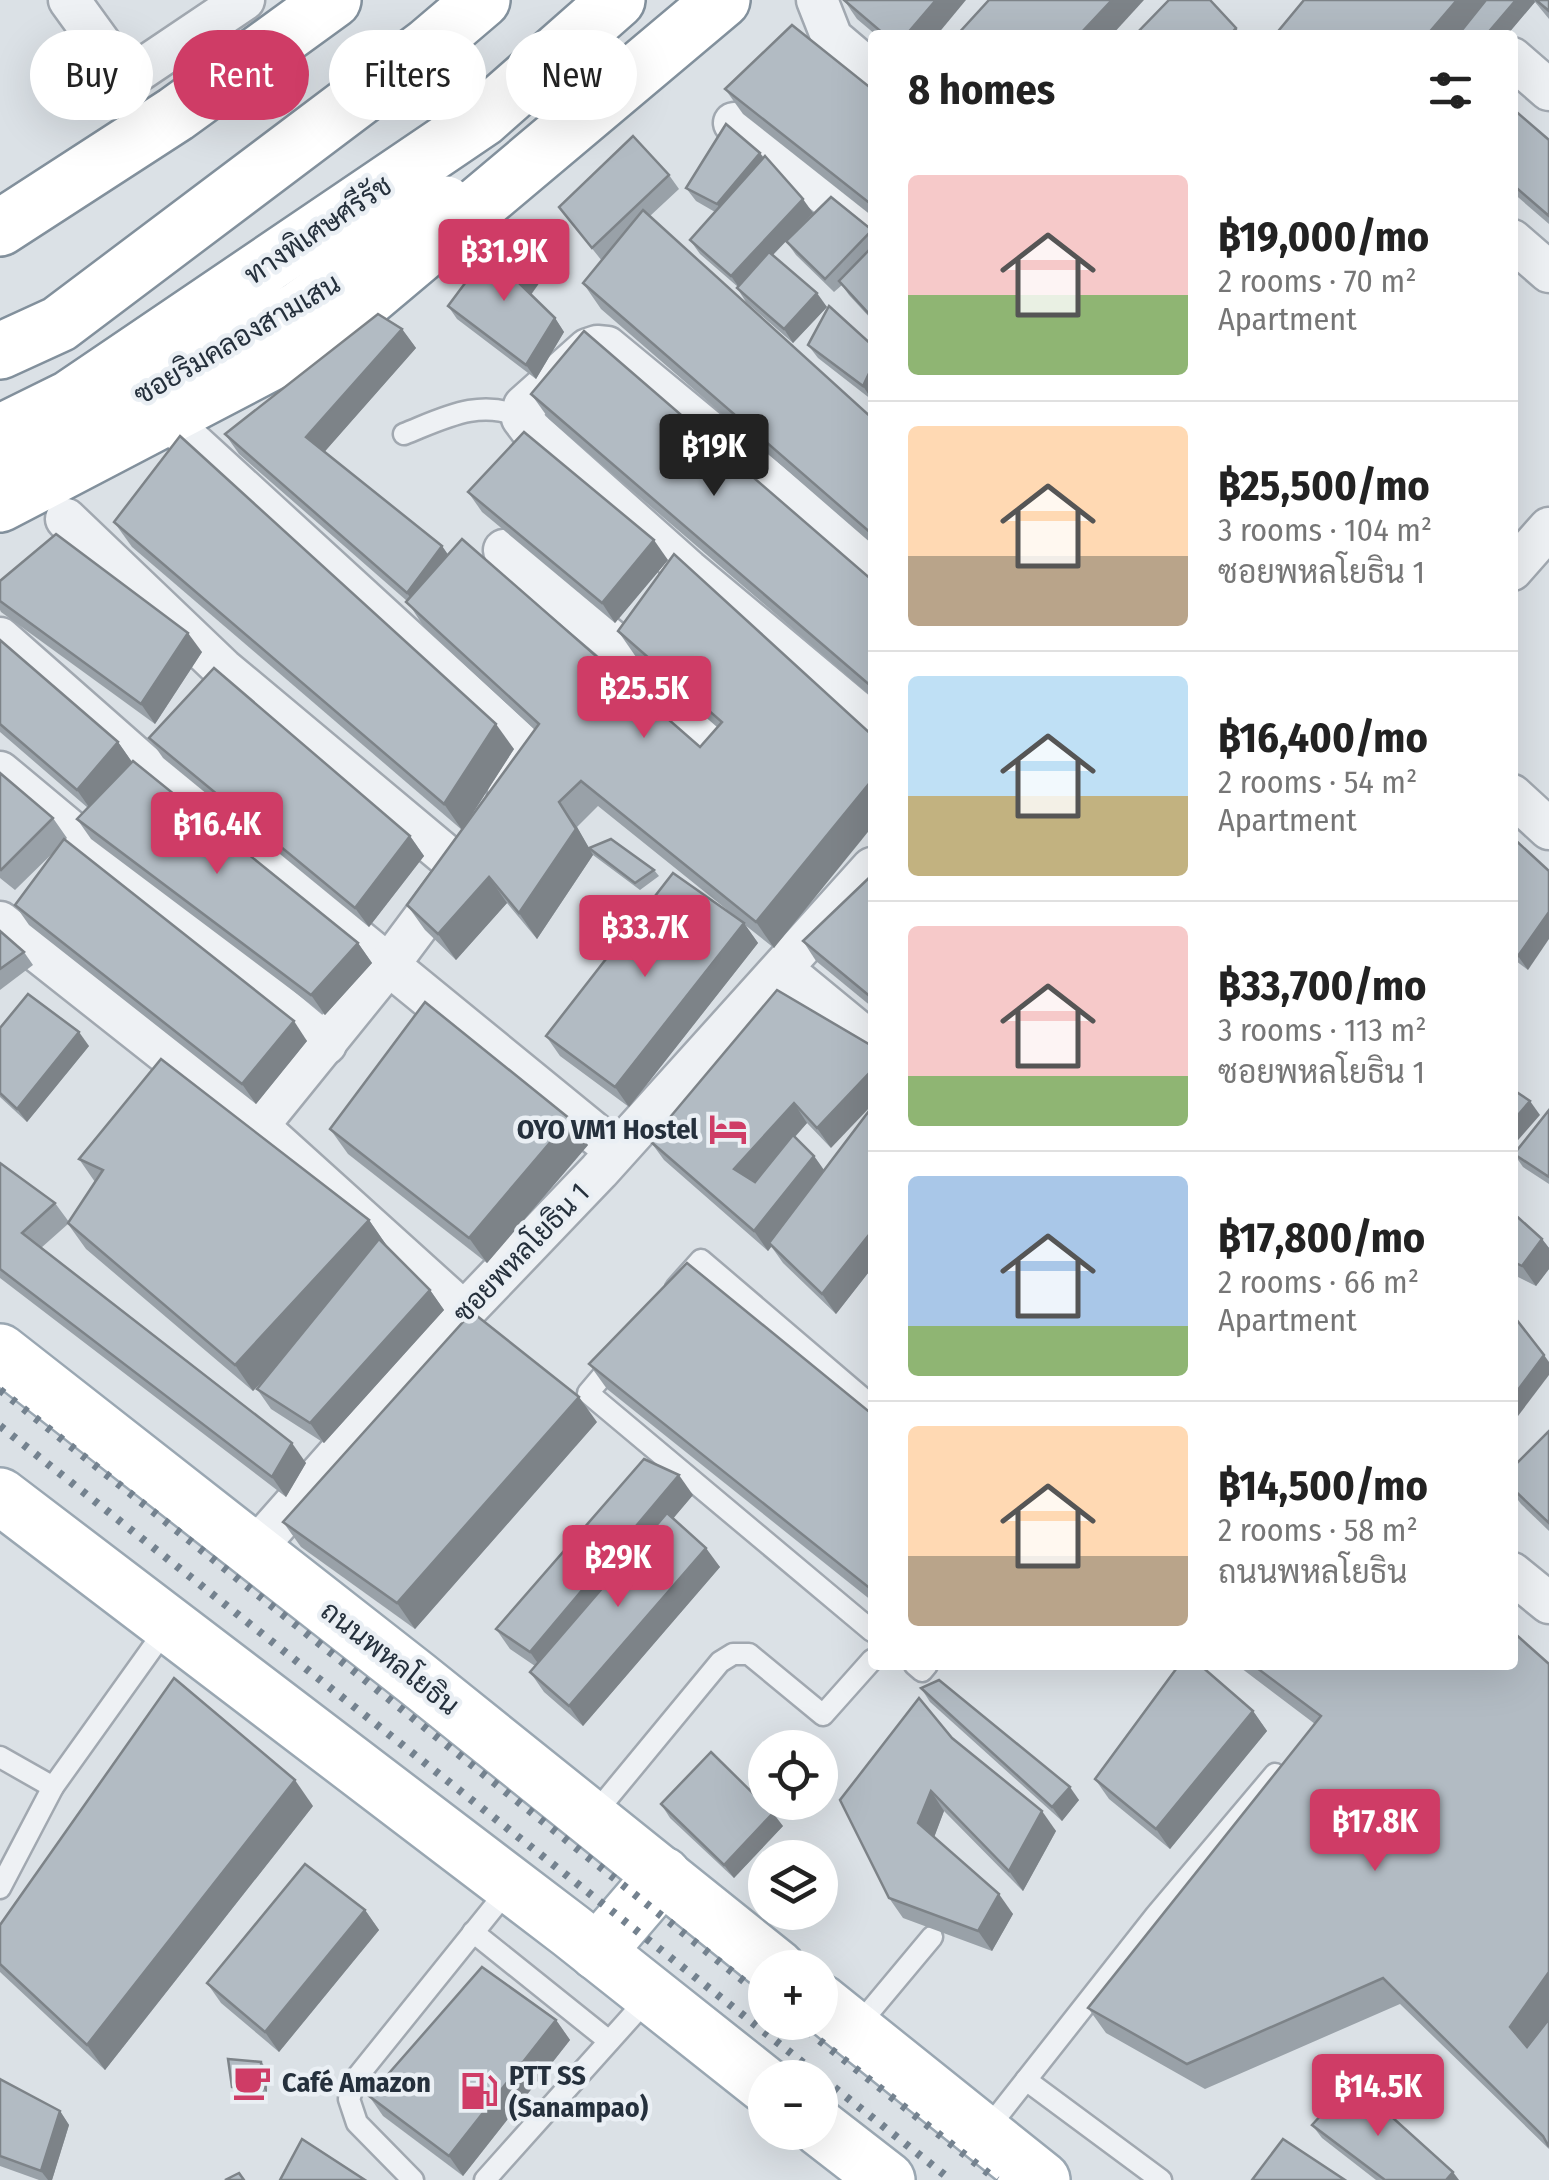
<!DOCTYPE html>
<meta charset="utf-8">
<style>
:root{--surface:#fff;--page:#f2f2f2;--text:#222;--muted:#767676;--line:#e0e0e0;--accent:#cf3c66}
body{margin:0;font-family:"Fira Sans Condensed",Sarabun,sans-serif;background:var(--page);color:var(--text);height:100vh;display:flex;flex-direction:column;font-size:38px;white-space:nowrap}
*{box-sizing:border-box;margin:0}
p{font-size:32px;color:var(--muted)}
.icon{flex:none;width:55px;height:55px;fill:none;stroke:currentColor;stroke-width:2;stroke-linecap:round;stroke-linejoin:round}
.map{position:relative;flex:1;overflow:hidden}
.details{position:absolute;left:868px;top:30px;width:650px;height:1640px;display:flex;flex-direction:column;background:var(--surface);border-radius:10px;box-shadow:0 10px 40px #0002}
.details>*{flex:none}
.hud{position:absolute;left:30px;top:30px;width:688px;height:90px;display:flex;gap:20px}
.tools{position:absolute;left:748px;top:1730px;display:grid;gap:20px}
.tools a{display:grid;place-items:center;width:90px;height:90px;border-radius:50%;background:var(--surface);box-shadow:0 10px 40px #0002;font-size:50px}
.price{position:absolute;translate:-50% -85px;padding:0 22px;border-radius:10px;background:var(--accent);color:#fff;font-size:32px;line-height:65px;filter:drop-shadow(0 2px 5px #0008)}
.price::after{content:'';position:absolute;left:50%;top:60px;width:30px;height:22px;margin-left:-15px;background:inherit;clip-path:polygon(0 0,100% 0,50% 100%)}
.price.on{background:#222;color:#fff}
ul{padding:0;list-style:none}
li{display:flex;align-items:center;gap:30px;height:250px;padding:0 40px}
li+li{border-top:2px solid var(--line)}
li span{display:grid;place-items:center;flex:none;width:280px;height:200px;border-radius:10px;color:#555}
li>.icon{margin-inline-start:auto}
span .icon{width:120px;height:120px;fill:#fffc;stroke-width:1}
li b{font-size:42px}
h2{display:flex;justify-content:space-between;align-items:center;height:120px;padding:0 40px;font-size:42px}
.pill{padding:0 35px;border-radius:45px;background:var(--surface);box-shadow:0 10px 40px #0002;font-size:35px;line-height:90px}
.pill.on{background:var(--accent);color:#fff}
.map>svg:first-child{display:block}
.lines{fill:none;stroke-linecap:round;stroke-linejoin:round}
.lane-casing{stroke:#a1a8b0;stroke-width:25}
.street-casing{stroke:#a1a8b0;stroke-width:45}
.primary-casing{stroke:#9aa7b2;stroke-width:60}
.highway-casing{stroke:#82909c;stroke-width:60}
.lane{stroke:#eef1f4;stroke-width:20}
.street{stroke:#eef1f4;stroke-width:40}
.secondary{stroke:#fff;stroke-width:55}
.primary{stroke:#fff;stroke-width:55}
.highway{stroke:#fff;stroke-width:55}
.rail{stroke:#74828f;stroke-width:8;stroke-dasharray:5 10;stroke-linecap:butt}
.wall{fill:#99a1a8}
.shaded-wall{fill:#7d8388}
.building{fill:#b2bbc3;stroke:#7d8388;stroke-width:2.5}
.labels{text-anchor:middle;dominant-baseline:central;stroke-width:9;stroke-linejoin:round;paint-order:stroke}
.street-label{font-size:28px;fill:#25303c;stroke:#eaeff4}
.poi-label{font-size:28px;font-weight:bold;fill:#25303c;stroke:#eaeff4;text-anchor:start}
</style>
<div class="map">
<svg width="1549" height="2180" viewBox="0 0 1549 2180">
<rect width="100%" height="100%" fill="#dbe1e6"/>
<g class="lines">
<g class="lane-casing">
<g id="lane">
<path d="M404,434C442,419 481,397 522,418"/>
<path d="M676,1288L701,1260L872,1406"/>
<path d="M616,1360L588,1393L872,1631"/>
<path d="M915,1665L922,1671L927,1665"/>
<path d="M0,1757L53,1787"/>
<path d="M592,1817L720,1662L733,1654H749L823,1715L872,1660"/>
<path d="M0,1888L53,1787L168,1626"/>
<path d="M473,1932L609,2041"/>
<path d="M856,2028L932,1937"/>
<path d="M1026,2080L1161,2180"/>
<path d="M985,2132L1156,1915L1275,1774"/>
<path d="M413,2180L357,2123L349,2099L357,2077L510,1887"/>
<path d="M485,2180L649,1997"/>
</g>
</g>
<g class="street-casing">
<g id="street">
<path d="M69,0L111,58L124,69L140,70L244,0"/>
<path d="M817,0L832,38L872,72"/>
<path d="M1512,58L1549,90"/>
<path d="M734,123L872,232"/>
<path d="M1512,240L1549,272"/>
<path d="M185,436L519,742L527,753L524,768L508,793"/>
<path d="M66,519L223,669L461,868"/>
<path d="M504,550L619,647L726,747"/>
<path d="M872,566L607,347L597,346L588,349L524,406L522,418L531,430L688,570L872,724"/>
<path d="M1512,570L1549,528"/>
<path d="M0,638L143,764L615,1150"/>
<path d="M0,772L326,1044"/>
<path d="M1512,795L1549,829"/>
<path d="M0,922L258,1126L464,1312"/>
<path d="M782,969L872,1043"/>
<path d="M258,1126L390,963L452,880"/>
<path d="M252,1552L464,1312L599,1171L872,868"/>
<path d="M1512,1573L1549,1603"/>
</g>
</g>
<g class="primary-casing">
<g id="primary">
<path d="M0,1352L416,1678L777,1968"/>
<path d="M0,1496L571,1931L765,2085"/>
<path d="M597,1952L663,1875"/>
<path d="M820,2002L1042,2180"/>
<path d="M820,2128L887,2180"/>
</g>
</g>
<g class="highway-casing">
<g id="highway">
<path d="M0,228L176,114L333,0"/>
<path d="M0,351L59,324L428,46L482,0"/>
<path d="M0,433L69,399L482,119L617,0"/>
<path d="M0,504L325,334L722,0"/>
</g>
</g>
<use href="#lane" class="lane"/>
<use href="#street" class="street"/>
<path class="secondary" d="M0,472L298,310L446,204"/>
<use href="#primary" class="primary"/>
<use href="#highway" class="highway"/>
<g class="rail">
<path d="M0,1390L765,1998"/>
<path d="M0,1426L951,2180"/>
<path d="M796,2022L997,2180"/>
</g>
</g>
<g class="wall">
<path d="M844,0L937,35H876L857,19Z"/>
<path d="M1304,0H1549V19L1535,2L1507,35H1275Z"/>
<path d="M725,89H872V216L743,114Z"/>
<path d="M1512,108L1549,140V224L1512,192Z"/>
<path d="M760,153L813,213L773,255L827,307L793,343L746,302L737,288L738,287L700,254L690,240L715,212L696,201L686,188Z"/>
<path d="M669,175L679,189L650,216L872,418V544L601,309L583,283L602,261L559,207Z"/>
<path d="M831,197L872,231V320L849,295L842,285L834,292L796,255L786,241Z"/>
<path d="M542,279L531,295L555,318L564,332L536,379L457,319L448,306Z"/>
<path d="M402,329L416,348L324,452L442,546L448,555L700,747L717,727L636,657L618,631L872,735L774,948L745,925L758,943L629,1107L560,1056L546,1036L736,917L598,806L577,827L589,848L654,870L659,876L640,890L593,855L537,939L507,903L456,960L425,930L407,905L535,730L424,627L407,601L239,454L225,434Z"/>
<path d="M808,345H872V400L818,358Z"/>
<path d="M531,394L872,580V697L549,419Z"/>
<path d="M468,492L668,560L615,623L482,512Z"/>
<path d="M114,522L514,749L462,830L132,547Z"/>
<path d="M0,581L202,652L155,724L1,612L0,610Z"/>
<path d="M0,640L118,742L132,762L358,943L372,963L325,1015L91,839L77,819L88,808L0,732Z"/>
<path d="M149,738L410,836L424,856L369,927L163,758Z"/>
<path d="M0,773L53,818L67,838L65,840L307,1041L256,1104L29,925L15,905L59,847L15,890L0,878Z"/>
<path d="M1512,837L1528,970L1512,958Z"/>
<path d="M872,875V1007L816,961L803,941Z"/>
<path d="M0,931L24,952L33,965L0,990Z"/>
<path d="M777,990L831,1148L807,1123L795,1137L814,1156L824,1170L872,1107V1268L836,1314L783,1263L771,1246L768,1251L664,1160L650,1141Z"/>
<path d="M0,1028L89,1046L27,1122L0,1097Z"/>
<path d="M1549,1110V1184L1523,1167L1514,1154Z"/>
<path d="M330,1129L588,1145L487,1263L348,1154Z"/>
<path d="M79,1159L369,1220L387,1246L430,1290L444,1310L324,1443L271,1409L257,1389L274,1368L253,1391L86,1249L68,1224L41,1248L306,1463L286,1497L0,1278V1163L55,1203L69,1222L95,1182Z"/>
<path d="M1512,1212L1542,1239L1549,1248V1269L1536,1286L1512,1274Z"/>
<path d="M589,1364L872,1414V1601L607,1389Z"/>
<path d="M597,1422L415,1629L301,1547L283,1522Z"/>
<path d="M1549,1431V1531L1521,1504L1512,1492V1468Z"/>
<path d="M693,1495L673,1518L720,1567L583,1726L544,1692L530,1672L535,1666L510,1649L496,1629Z"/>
<path d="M1549,1664V2149L1400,2004L1205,2089L1106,2033L1088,2008L1315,1724L1237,1665Z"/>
<path d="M921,1688L1079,1800L1062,1821L930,1702Z"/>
<path d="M1253,1711L1267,1731L1170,1849L1109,1799L1095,1779Z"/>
<path d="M952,1738L1056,1831L1023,1891L944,1811L934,1837L1013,1914L992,1951L903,1918L889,1898Z"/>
<path d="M661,1804L783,1826L734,1878L670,1818Z"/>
<path d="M313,1806L105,2070L0,1972V1925Z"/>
<path d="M365,1910L379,1930L279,2052L221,2003L207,1983Z"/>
<path d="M556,2020L570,2040L463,2176L383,2116L369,2096Z"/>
<path d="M261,2062L266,2068L267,2093L237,2094L232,2087Z"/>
<path d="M0,2079L60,2111L69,2125L52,2180H39L0,2166Z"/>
<path d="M1312,2125L1459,2180H1376L1322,2138Z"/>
</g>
<g class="shaded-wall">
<path d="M936,0H966L937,35H906Z"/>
<path d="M1112,0H1144L1112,35H1079Z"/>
<path d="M1457,0H1497L1467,35H1427Z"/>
<path d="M1516,0H1534L1535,2L1507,35H1486Z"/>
<path d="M1236,28L1241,35H1230Z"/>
<path d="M760,153L769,167L726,218L717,204Z"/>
<path d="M803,199L813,213L740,289L731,276Z"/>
<path d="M532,265L542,279L529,297L520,284Z"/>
<path d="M817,293L827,307L793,343L784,329Z"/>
<path d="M555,318L564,332L536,379L526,365Z"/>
<path d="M402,329L416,348L320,457L306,437Z"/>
<path d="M872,367V393L867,387L872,395V400L863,386Z"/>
<path d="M654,540L668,560L615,623L602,603Z"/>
<path d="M442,546L456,566L421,613L407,593Z"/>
<path d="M188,633L202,652L155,724L141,704Z"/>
<path d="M496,724L514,749L462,830L444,804Z"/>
<path d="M118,742L132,762L91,810L77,790Z"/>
<path d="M872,780V827L774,948L756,922Z"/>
<path d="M559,802L577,827L593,855L537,939L519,913Z"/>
<path d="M410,836L424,856L369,927L355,908Z"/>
<path d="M489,877L507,903L456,960L438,934Z"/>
<path d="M1549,912V939L1528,970L1518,956Z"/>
<path d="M744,923L758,943L629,1107L615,1087Z"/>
<path d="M358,943L372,963L325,1015L311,995Z"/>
<path d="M294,1021L307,1041L256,1104L242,1084Z"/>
<path d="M79,1032L89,1046L27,1122L17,1109Z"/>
<path d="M872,1070V1105L831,1148L817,1128Z"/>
<path d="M1530,1101L1540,1115L1512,1147V1122Z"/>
<path d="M794,1103L807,1123L748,1189L734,1169Z"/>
<path d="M570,1119L588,1145L487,1263L469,1238Z"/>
<path d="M814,1156L828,1176L768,1251L754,1231Z"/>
<path d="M369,1220L387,1246L253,1391L235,1365Z"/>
<path d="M872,1231V1268L836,1314L822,1294Z"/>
<path d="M1542,1239L1549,1248V1269L1536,1286L1522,1266Z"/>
<path d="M430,1290L444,1310L324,1443L310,1423Z"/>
<path d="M1544,1355L1549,1362V1375L1512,1424V1398Z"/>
<path d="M579,1397L597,1422L415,1629L397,1603Z"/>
<path d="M292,1443L306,1463L286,1497L272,1477Z"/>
<path d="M679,1475L693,1495L544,1672L530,1652Z"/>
<path d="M706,1548L720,1567L583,1726L569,1706Z"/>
<path d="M1253,1711L1267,1731L1170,1849L1156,1829Z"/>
<path d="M295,1780L313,1806L105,2070L87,2045Z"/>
<path d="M1070,1787L1079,1800L1062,1821L1052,1807Z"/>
<path d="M931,1791L944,1811L932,1843L918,1823Z"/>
<path d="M1042,1811L1056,1831L1023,1891L1009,1871Z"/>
<path d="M773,1813L783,1826L734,1878L724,1865Z"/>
<path d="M999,1894L1013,1914L992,1951L978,1931Z"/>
<path d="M365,1910L379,1930L279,2052L265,2032Z"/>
<path d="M1549,1972V2023L1528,2052L1510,2027Z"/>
<path d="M556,2020L570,2040L463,2176L449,2156Z"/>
<path d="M261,2062L266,2068L267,2093L262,2086Z"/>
<path d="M60,2111L69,2125L52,2180H48L41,2171Z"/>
<path d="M1453,2172L1459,2180H1446Z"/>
</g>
<g class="building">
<path d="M844,0H936L906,35H885Z"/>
<path d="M989,0H1112L1079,35H957Z"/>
<path d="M1169,0H1210L1236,28L1230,35H1135Z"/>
<path d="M1304,0H1457L1427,35H1275Z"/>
<path d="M1486,0H1516L1486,35H1458Z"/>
<path d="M1536,0H1549V11Z"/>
<path d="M792,25L872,89V205L725,89Z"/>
<path d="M1512,108L1549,140V216L1512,184Z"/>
<path d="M726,124L760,153L717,204L686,188Z"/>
<path d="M633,136L669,175L592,248L559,207Z"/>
<path d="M765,156L803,199L731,276L690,240Z"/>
<path d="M831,197L872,230L825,279L786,241Z"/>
<path d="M643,210L872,418V534L583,283Z"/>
<path d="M495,243L532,265L520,284L555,318L526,365L448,306Z"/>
<path d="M872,247V317L839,281Z"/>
<path d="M769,252L817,293L784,329L737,288Z"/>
<path d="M829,306L872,345V367L863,386L808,345Z"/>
<path d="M378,314L402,329L306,437L442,546L407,593L225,434Z"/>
<path d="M584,331L872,580V687L531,394Z"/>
<path d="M872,380V393L867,387Z"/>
<path d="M524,432L654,540L602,603L468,492Z"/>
<path d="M180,436L496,724L444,804L114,522Z"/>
<path d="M56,534L188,633L141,704L0,601V581Z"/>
<path d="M462,539L700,747L722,722L618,631L674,554L872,735V780L756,922L581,781L559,802L576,829L519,913L489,877L438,934L407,905L539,724L406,602Z"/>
<path d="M0,640L118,742L77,790L0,724Z"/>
<path d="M214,668L410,836L355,908L149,738Z"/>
<path d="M133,761L358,943L311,995L77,819Z"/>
<path d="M0,773L53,818L1,870L0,869Z"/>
<path d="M1512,837L1549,871V912L1518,956L1512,952Z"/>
<path d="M64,839L294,1021L242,1084L15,905Z"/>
<path d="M611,839L654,870L635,883L589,848Z"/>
<path d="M673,873L744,923L615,1087L546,1036Z"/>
<path d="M872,875V998L803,941Z"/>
<path d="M0,931L24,952L0,969Z"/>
<path d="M777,990L872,1046V1070L817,1128L794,1103L734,1169L755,1182L793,1135L814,1156L754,1231L650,1141Z"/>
<path d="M28,994L79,1032L17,1109L0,1093V1028Z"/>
<path d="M425,1002L570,1119L469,1238L330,1129Z"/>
<path d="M161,1059L369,1220L235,1365L68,1223L103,1170L79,1159Z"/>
<path d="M1512,1089L1530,1101L1512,1122Z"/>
<path d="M872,1107V1231L822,1294L769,1243Z"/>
<path d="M1549,1110V1177L1514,1154Z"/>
<path d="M0,1163L55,1203L22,1233L292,1443L272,1477L0,1269Z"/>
<path d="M1512,1212L1542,1239L1522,1266L1512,1261Z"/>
<path d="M379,1239L430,1290L310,1423L257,1389Z"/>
<path d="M687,1263L872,1414V1590L589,1364Z"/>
<path d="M472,1312L579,1397L397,1603L283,1522Z"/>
<path d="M1516,1319L1544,1355L1512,1398V1324Z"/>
<path d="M1549,1431V1523L1512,1488V1468Z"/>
<path d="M644,1459L679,1475L530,1652L496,1629Z"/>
<path d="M667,1513L706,1548L569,1706L530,1672Z"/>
<path d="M1512,1631L1549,1664V1972L1510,2027L1527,2047L1549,2019V2147L1543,2136L1383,1978L1187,2064L1088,2008L1321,1716L1253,1665H1512Z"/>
<path d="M1179,1665H1200L1253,1711L1156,1829L1095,1779Z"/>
<path d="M174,1678L295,1780L87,2045L0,1964V1925Z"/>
<path d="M939,1680L1070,1787L1052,1807L921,1688Z"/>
<path d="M919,1698L952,1738L1042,1811L1009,1871L931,1791L918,1823L999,1894L978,1931L889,1898L840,1800Z"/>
<path d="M711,1752L773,1813L724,1865L661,1804Z"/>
<path d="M305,1864L365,1910L265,2032L207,1983Z"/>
<path d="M482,1967L556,2020L449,2156L369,2096Z"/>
<path d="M228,2059L261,2062L262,2086L232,2087Z"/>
<path d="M0,2079L60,2111L41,2171L0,2156Z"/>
<path d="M1352,2081L1453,2172L1446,2180H1385L1312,2125Z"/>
<path d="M302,2139L365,2180H280Z"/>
<path d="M1283,2139L1345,2180H1252Z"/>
<path d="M239,2173L244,2180H225Z"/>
</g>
<defs>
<g id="hotel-bare" transform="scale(3)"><path d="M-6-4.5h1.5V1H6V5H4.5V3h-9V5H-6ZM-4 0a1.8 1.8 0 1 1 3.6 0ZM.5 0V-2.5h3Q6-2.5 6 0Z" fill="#cf3c66" stroke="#eaeff4" stroke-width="2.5" paint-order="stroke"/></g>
<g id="cafe-bare" transform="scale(3)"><path d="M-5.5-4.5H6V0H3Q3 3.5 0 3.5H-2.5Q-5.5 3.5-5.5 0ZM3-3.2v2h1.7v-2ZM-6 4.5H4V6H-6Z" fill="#cf3c66" stroke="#eaeff4" stroke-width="2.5" paint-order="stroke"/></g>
<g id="fuel-bare" transform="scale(3)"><path d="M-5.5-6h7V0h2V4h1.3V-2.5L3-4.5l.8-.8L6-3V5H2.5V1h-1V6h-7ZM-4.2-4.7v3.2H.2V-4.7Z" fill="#cf3c66" stroke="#eaeff4" stroke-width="2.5" paint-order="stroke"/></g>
</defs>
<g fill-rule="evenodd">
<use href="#hotel-bare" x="728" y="1129"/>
<use href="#cafe-bare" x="252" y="2082"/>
<use href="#fuel-bare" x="479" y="2091"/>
</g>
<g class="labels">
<g class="street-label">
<text transform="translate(318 230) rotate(-34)">ทางพิเศษศรีรัช</text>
<text transform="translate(237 339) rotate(-30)">ซอยริมคลองสามเสน</text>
<text transform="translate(521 1253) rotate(-46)">ซอยพหลโยธิน 1</text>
<text transform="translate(390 1658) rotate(38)">ถนนพหลโยธิน</text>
</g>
<g class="poi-label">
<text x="698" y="1129" text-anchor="end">OYO VM1 Hostel</text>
<text x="509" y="2075">PTT SS<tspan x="509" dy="32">(Sanampao)</tspan></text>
<text x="282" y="2082">Café Amazon</text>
</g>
</g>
</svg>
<div class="tools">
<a><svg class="icon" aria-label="locate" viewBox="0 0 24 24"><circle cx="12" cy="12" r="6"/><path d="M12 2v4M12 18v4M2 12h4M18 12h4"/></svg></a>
<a><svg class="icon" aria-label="layers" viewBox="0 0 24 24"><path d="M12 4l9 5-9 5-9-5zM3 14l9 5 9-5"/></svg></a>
<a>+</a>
<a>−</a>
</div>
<b class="price" style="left:504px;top:304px">฿31.9K</b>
<b class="price on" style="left:714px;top:499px">฿19K</b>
<b class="price" style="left:644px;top:741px">฿25.5K</b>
<b class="price" style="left:217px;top:877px">฿16.4K</b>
<b class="price" style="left:645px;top:980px">฿33.7K</b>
<b class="price" style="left:618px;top:1610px">฿29K</b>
<b class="price" style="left:1375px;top:1874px">฿17.8K</b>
<b class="price" style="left:1378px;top:2139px">฿14.5K</b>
<div class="hud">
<a class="pill">Buy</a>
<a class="pill on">Rent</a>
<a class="pill">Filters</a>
<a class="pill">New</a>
</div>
<section class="details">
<h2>8 homes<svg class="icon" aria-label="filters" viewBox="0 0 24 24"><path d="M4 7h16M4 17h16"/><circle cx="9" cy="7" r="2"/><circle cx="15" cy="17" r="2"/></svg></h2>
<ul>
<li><span style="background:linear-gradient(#f6c9c9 60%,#8fb573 0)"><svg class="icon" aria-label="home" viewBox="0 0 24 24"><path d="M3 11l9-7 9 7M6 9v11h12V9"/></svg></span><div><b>฿19,000/mo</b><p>2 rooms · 70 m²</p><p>Apartment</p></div></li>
<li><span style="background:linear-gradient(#ffd9b3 65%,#b9a48a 0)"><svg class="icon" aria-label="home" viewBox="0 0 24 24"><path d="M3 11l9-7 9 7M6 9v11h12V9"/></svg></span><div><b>฿25,500/mo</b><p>3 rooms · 104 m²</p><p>ซอยพหลโยธิน 1</p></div></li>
<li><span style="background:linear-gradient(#bfe0f5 60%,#c2b280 0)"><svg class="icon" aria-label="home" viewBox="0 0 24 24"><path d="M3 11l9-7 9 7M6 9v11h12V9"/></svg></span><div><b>฿16,400/mo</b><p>2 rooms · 54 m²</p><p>Apartment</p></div></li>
<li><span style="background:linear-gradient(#f6c9c9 75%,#8fb573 0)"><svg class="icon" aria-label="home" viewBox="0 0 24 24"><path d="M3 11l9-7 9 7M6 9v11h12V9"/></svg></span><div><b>฿33,700/mo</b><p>3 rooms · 113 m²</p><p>ซอยพหลโยธิน 1</p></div></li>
<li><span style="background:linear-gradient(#a9c7e8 75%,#8fb573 0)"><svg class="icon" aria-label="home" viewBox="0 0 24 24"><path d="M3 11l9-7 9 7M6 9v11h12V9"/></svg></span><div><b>฿17,800/mo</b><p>2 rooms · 66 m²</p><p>Apartment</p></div></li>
<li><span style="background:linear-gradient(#ffd9b3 65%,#b9a48a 0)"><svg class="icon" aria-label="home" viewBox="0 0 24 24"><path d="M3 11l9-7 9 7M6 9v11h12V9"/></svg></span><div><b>฿14,500/mo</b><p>2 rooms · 58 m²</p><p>ถนนพหลโยธิน</p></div></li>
</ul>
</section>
</div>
